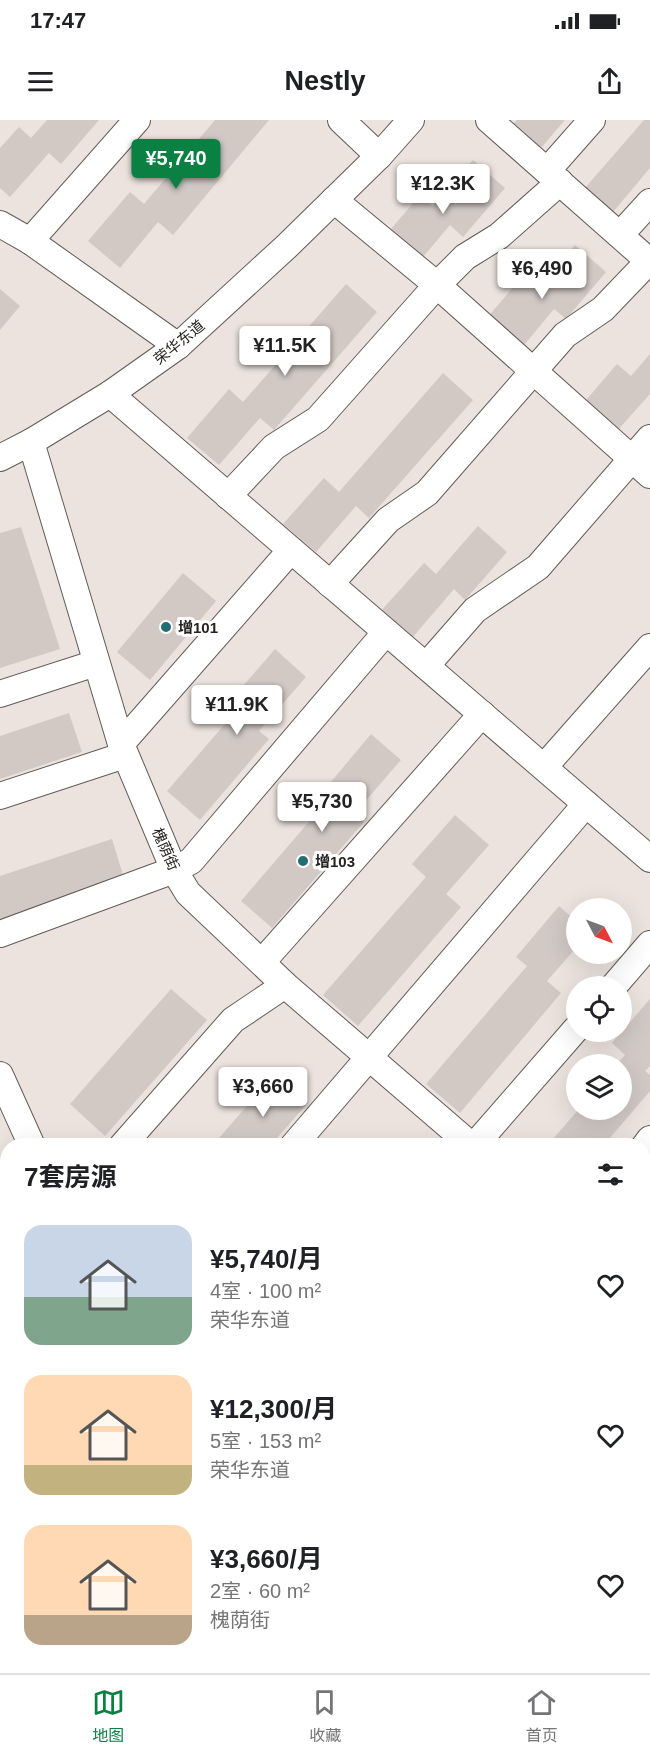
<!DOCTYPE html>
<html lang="zh">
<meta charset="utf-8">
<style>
:root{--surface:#fff;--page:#f6f6f6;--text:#202124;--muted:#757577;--line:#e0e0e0;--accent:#0b8043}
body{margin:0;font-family:Arial,"Noto Sans SC",sans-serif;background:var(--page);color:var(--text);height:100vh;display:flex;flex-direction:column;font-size:22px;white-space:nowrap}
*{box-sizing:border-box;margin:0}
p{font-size:20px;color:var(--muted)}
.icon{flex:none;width:33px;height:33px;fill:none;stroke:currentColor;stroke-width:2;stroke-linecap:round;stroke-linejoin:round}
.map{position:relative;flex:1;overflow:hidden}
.side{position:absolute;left:0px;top:1018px;width:651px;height:536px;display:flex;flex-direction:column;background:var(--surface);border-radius:24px 24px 0 0;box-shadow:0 6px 24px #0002}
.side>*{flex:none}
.needle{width:39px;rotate:131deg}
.buttons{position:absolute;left:566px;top:778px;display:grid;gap:12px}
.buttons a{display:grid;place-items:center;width:66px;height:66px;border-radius:50%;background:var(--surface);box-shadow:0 6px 24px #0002;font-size:30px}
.price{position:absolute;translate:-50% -51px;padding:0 14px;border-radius:6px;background:#fff;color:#222;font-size:20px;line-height:39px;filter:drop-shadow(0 2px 3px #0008)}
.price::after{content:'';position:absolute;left:50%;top:36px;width:18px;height:14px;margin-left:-9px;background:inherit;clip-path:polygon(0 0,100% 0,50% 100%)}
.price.selected{background:var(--accent);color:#fff}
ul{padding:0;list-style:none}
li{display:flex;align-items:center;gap:18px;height:150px;padding:0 24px}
li span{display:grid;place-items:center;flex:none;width:168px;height:120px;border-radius:18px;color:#555}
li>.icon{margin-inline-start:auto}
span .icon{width:72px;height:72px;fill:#fffc;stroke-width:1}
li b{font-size:26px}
h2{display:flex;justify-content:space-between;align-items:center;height:72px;padding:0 24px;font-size:26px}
.status{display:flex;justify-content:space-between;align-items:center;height:42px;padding:0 30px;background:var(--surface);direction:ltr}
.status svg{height:16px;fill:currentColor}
header{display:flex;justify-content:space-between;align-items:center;height:78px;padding:0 24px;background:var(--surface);font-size:27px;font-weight:800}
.tab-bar{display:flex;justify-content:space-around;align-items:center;height:84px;border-top:2px solid var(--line);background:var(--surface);font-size:16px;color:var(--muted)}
.tab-bar a{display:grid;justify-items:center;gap:3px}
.tab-bar .selected{color:var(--accent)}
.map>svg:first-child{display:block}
.green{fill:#e8c5b1}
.building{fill:#d2c9c5}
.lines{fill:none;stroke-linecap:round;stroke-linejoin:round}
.minor-casing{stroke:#625b57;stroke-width:28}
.minor{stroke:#fff;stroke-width:26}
.poi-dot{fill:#236e72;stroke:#fff;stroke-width:2}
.labels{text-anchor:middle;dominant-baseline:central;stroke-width:6;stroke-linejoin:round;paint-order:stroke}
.street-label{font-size:15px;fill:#252220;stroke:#fff}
.poi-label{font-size:15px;font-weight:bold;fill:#252220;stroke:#fff;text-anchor:start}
</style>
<div class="status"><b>17:47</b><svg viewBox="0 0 49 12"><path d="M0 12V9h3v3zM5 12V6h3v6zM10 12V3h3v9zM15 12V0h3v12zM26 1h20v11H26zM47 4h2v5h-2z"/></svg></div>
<header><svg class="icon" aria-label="menu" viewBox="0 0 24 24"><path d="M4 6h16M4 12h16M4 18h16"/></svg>Nestly<svg class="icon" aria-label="share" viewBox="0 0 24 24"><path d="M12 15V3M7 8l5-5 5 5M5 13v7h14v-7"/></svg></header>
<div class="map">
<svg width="650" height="1553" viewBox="0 0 650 1553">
<rect width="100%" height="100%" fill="#ece3de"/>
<path class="green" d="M0,1280L7,1287L8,1315L0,1324Z"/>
<g class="building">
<path d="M47,0H99L61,44L49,33L10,77L0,68V28L19,7L31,18Z"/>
<path d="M215,0H269L173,115L158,102L120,148L88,121L130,72L144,84Z"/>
<path d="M517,0H565L540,29L512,5Z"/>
<path d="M644,0H650V48L613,92L585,68Z"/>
<path d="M473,40L505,68L463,117L450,105L412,150L380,122L420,75L433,86Z"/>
<path d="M575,125L606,152L566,199L554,189L515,236L480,206L521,158L536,170Z"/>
<path d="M346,164L377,192L274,310L260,298L219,345L187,318L229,269L243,282Z"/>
<path d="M0,169L20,186L0,210Z"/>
<path d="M650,234V274L608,321L575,293L617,244L631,256Z"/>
<path d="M443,253L473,280L369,398L356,386L316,432L283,404L324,358L339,372Z"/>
<path d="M478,406L507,432L465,480L454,469L412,518L381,491L424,443L436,454Z"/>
<path d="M21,407L60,529L0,548V413Z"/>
<path d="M183,453L216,481L150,560L117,532Z"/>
<path d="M275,529L306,557L259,611L269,619L200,700L167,671L237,590L229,582Z"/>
<path d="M69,593L82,632L0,659V616Z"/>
<path d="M371,614L401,640L355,693L364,702L272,808L241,781L332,675L325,669Z"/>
<path d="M455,695L489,725L446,774L461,787L358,906L323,875L426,757L412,744Z"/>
<path d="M112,719L124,758L0,799V756Z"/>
<path d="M559,786L576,801V828L547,861L561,873L460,993L426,964L527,846L516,837Z"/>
<path d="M171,869L207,900L105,1016L70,984Z"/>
<path d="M650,879V946L645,951L650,955V971L603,1026H547L578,990H621V945H616L625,935L612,923Z"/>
<path d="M273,956L306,985L270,1026H212Z"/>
<path d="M650,1104V1169L644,1177V1112Z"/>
<path d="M240,1546H291L285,1553H235Z"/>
<path d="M468,1546H520L514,1553H462Z"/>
</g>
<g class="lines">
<g class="minor-casing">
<g id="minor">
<path d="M341,0L379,36"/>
<path d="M489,0L650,142"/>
<path d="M547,51L592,0"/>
<path d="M334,80L437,165L650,355"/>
<path d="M0,104L30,121L178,226"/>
<path d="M620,115L650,82"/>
<path d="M30,121L137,0"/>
<path d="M110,274L650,739"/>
<path d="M31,322L121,624L174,750L188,773L285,865L472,1026"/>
<path d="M0,338L31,322L110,274L178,226L287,126L379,36L411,0"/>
<path d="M228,376L274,327L318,299L437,165L465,137L499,116L560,62"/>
<path d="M330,464L388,400L427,373L565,215L603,189L649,141"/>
<path d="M426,546L475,490L538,447L650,318"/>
<path d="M0,574L96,543"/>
<path d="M121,624L291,430"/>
<path d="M544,647L650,527"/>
<path d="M0,676L125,635"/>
<path d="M0,814L174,750L191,741L386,512"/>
<path d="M262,842L482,594"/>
<path d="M613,867L650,824"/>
<path d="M0,955L32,1026"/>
<path d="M122,1026L233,900L285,865"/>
<path d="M293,1026L586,684"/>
<path d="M474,1026L576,909"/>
<path d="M644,1027L650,1019"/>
<path d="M0,1088L8,1085"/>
<path d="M644,1218L650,1210"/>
<path d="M644,1430L650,1423"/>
<path d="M0,1455L8,1456"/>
<path d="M0,1538L8,1488"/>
<path d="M166,1546L177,1553"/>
<path d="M350,1553L355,1546"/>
<path d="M539,1553L545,1546"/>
<path d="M612,1553L613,1546"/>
</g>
</g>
<use href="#minor" class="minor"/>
</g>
<g class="poi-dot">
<circle cx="166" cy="507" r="6"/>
<circle cx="303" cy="741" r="6"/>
</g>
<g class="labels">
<g class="street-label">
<text transform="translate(179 222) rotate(-39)">荣华东道</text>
<text transform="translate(166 729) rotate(66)">槐荫街</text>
</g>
<g class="poi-label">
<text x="178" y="507">增101</text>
<text x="315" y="741">增103</text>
</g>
</g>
</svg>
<div class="buttons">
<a><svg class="needle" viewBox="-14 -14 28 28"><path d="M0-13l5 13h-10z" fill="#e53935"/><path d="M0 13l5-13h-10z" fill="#757577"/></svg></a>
<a><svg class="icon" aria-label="locate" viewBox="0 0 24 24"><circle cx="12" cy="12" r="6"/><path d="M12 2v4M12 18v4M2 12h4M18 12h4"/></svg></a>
<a><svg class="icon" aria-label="layers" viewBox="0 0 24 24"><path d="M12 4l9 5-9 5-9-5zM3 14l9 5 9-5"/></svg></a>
</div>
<b class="price selected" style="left:176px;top:70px">¥5,740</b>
<b class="price" style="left:443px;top:95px">¥12.3K</b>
<b class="price" style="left:542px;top:180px">¥6,490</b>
<b class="price" style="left:285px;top:257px">¥11.5K</b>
<b class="price" style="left:237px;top:616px">¥11.9K</b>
<b class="price" style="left:322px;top:713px">¥5,730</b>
<b class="price" style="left:263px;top:998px">¥3,660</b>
<section class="side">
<h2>7套房源<svg class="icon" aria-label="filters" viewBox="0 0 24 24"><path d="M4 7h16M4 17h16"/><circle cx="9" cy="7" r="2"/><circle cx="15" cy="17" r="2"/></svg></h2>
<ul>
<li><span style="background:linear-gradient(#c9d6e8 60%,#7fa58c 0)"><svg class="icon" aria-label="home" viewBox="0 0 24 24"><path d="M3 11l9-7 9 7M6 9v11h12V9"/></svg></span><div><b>¥5,740/月</b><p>4室 · 100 m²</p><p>荣华东道</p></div><svg class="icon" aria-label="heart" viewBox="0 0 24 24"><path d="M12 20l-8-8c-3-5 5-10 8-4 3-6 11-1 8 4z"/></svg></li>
<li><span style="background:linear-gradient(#ffd9b3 75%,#c2b280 0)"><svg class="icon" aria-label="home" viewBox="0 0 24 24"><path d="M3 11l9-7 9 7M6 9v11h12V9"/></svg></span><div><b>¥12,300/月</b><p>5室 · 153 m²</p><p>荣华东道</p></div><svg class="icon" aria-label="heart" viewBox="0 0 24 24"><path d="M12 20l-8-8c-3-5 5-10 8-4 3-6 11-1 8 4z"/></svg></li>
<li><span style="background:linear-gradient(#ffd9b3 75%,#b9a48a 0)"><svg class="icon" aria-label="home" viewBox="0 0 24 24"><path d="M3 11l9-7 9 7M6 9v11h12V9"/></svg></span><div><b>¥3,660/月</b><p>2室 · 60 m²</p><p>槐荫街</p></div><svg class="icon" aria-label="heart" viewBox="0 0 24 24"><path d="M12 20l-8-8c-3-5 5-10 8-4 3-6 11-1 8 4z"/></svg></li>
</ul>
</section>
</div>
<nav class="tab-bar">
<a class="selected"><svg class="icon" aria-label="map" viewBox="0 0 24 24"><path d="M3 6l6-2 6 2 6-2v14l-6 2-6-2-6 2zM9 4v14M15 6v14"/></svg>地图</a>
<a><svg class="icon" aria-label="saved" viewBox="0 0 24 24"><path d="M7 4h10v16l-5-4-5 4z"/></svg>收藏</a>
<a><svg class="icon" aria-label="home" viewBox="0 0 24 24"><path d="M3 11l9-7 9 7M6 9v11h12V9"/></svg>首页</a>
</nav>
